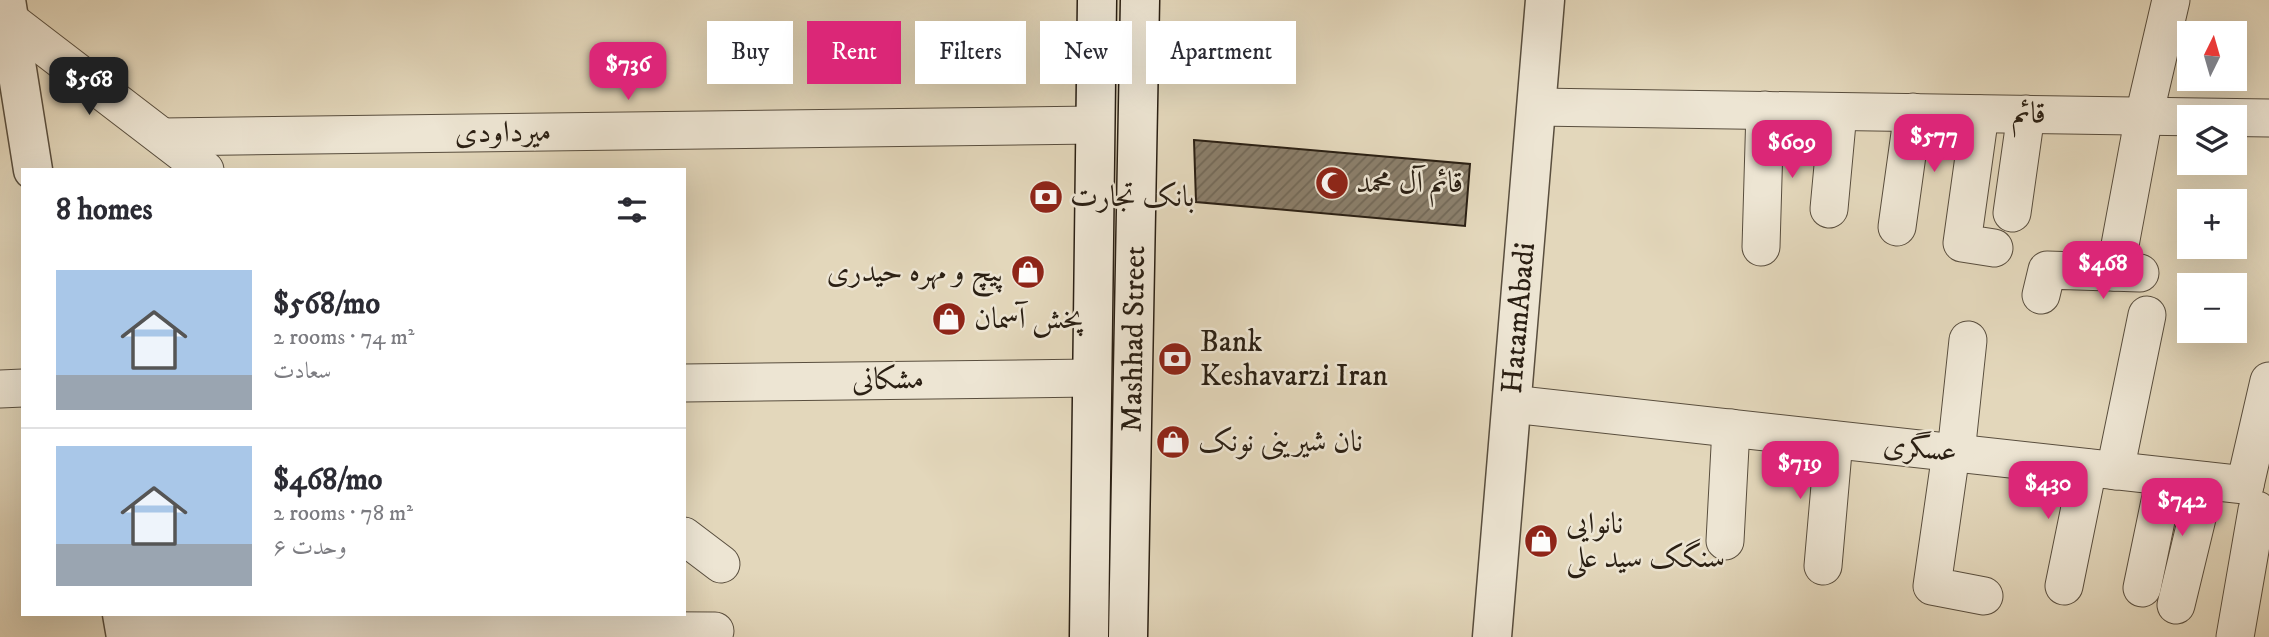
<!DOCTYPE html>
<meta charset="utf-8">
<style>
:root{--surface:#fff;--page:#f7f7f7;--text:#2b2b33;--muted:#7c7c81;--line:#e1e1e2;--accent:#db2777}
body{margin:0;font-family:"IM FELL DW Pica",Amiri,serif;background:var(--page);color:var(--text);height:100vh;display:flex;flex-direction:column;font-size:26px;white-space:nowrap}
*{box-sizing:border-box;margin:0}
p{font-size:23px;color:var(--muted)}
.icon{flex:none;width:38px;height:38px;fill:none;stroke:currentColor;stroke-width:2;stroke-linecap:round;stroke-linejoin:round}
.map{position:relative;flex:1;overflow:hidden}
.drawer{position:absolute;left:21px;top:168px;width:665px;height:448px;display:flex;flex-direction:column;background:var(--surface);border-radius:0px;box-shadow:0 7px 28px #0002}
.drawer>*{flex:none}
.guide{position:absolute;left:707px;top:21px;width:665px;height:63px;display:flex;gap:14px}
.needle{width:46px;rotate:5deg}
.fabs{position:absolute;left:2177px;top:21px;display:grid;gap:14px}
.fabs a{display:grid;place-items:center;width:70px;height:70px;border-radius:0px;background:var(--surface);box-shadow:0 7px 28px #0002;font-size:35px}
.price{position:absolute;translate:-50% -60px;padding:0 16px;border-radius:14px;background:var(--accent);color:#fff;font-size:23px;line-height:46px;filter:drop-shadow(0 2px 4px #0008)}
.price::after{content:'';position:absolute;left:50%;top:42px;width:21px;height:16px;margin-left:-10px;background:inherit;clip-path:polygon(0 0,100% 0,50% 100%)}
.price.selected{background:#222;color:#fff}
ul{padding:0;list-style:none}
li{display:flex;align-items:center;gap:21px;height:175px;padding:0 35px}
li+li{border-top:2px solid var(--line)}
li span{display:grid;place-items:center;flex:none;width:196px;height:140px;border-radius:0px;color:#555}
li>.icon{margin-inline-start:auto}
span .icon{width:84px;height:84px;fill:#fffc;stroke-width:1}
li b{font-size:30px}
h2{display:flex;justify-content:space-between;align-items:center;height:84px;padding:0 35px;font-size:30px}
.pill{padding:0 24px;border-radius:0px;background:var(--surface);box-shadow:0 7px 28px #0002;font-size:24px;line-height:63px}
.pill.selected{background:var(--accent);color:#fff}
.map>svg:first-child{display:block}
.building{fill:url(#building-hatch);stroke:#2b2014;stroke-width:2}
.lines{fill:none;stroke-linecap:round;stroke-linejoin:round}
.minor-casing{stroke:#594e3e;stroke-width:39}
.tertiary-casing{stroke:#594e3e;stroke-width:41}
.secondary-casing{stroke:#2b2014;stroke-width:41}
.minor{stroke:#ede5d3;stroke-width:37}
.tertiary{stroke:#ede5d3;stroke-width:38}
.secondary{stroke:#ede5d3;stroke-width:38}
.labels{text-anchor:middle;dominant-baseline:central;stroke-width:5;stroke-linejoin:round;paint-order:stroke}
.street-label{font-size:30px;fill:#2b2014;stroke:#ede5d3}
.poi-label{font-size:30px;fill:#2b2014;stroke:#ede5d3;text-anchor:start}
</style>
<div class="map">
<svg width="2269" height="637" viewBox="0 0 2269 637">
<defs>
<pattern id="building-hatch" width="6" height="6" patternUnits="userSpaceOnUse" patternTransform="scale(1.75)"><rect width="6" height="6" fill="#8b7f6b"/><path d="M-1 1l2-2M0 6l6-6M5 7l2-2" fill="none" stroke="#726857"/></pattern>
</defs>
<rect width="100%" height="100%" fill="#e3d7bb"/>
<filter id="stains"><feTurbulence type="fractalNoise" baseFrequency=".00286" numOctaves="4"/><feColorMatrix values="0 0 0 0 .2 0 0 0 0 .09 0 0 0 0 .02 0 0 0 .5 -.17"/></filter>
<radialGradient id="worn" r=".72"><stop offset=".6" stop-color="#630" stop-opacity="0"/><stop offset="1" stop-color="#630" stop-opacity=".3"/></radialGradient>
<path class="building" d="M1194,140L1470,164L1465,226L1196,202Z"/>
<g class="lines">
<g class="minor-casing">
<g id="minor">
<path d="M8,19L205,170"/>
<path d="M1537,107L2269,118"/>
<path d="M1980,114L1962,243L1994,248"/>
<path d="M163,137L1095,125"/>
<path d="M1829,209L1838,112"/>
<path d="M2012,213L2026,114"/>
<path d="M1897,227L1913,112"/>
<path d="M1761,247L1765,110"/>
<path d="M2115,272L2144,116L2171,0"/>
<path d="M2041,295L2047,270L2140,273"/>
<path d="M684,383L1091,378"/>
<path d="M0,389L23,388"/>
<path d="M1512,404L2245,485"/>
<path d="M1951,453L1932,586L1984,596"/>
<path d="M1956,453L1968,340"/>
<path d="M2115,471L2147,315"/>
<path d="M2245,485L2269,381"/>
<path d="M684,536L721,564"/>
<path d="M1725,541L1731,428"/>
<path d="M1823,566L1834,440"/>
<path d="M2064,586L2088,468"/>
<path d="M2142,588L2165,477"/>
<path d="M2176,605L2206,481"/>
<path d="M125,628L715,631"/>
<path d="M2235,637L2257,510"/>
</g>
</g>
<g class="tertiary-casing">
<g id="tertiary">
<path d="M6,0L33,170"/>
<path d="M122,614L126,637"/>
<path d="M1492,637L1545,0"/>
</g>
</g>
<g class="secondary-casing">
<g id="secondary">
<path d="M1089,637L1097,0"/>
<path d="M1128,637L1140,0"/>
</g>
</g>
<use href="#minor" class="minor"/>
<use href="#tertiary" class="tertiary"/>
<use href="#secondary" class="secondary"/>
</g>
<defs>
<g id="mosque-disc" transform="scale(1.75)"><circle r="9.5" fill="#8f2418" stroke="#ede5d3"/><path d="M3.5-4.9A6 6 0 1 0 3.5 4.9A5 5 0 1 1 3.5-4.9Z" fill="#fff"/></g>
<g id="bank-disc" transform="scale(1.75)"><circle r="9.5" fill="#8f2418" stroke="#ede5d3"/><path d="M-6-4H6V4H-6ZM0-2.3a2.3 2.3 0 1 0 0 4.6a2.3 2.3 0 1 0 0-4.6Z" fill="#fff"/></g>
<g id="shop-disc" transform="scale(1.75)"><circle r="9.5" fill="#8f2418" stroke="#ede5d3"/><path d="M-5-2.5h2.3a2.7 3.5 0 0 1 5.4 0H5L5.5 6h-11ZM-1.5-2.5h3a1.5 2.3 0 0 0-3 0Z" fill="#fff"/></g>
</defs>
<g fill-rule="evenodd">
<use href="#mosque-disc" x="1332" y="183"/>
<use href="#bank-disc" x="1046" y="197"/>
<use href="#shop-disc" x="1028" y="272"/>
<use href="#shop-disc" x="949" y="319"/>
<use href="#bank-disc" x="1175" y="359"/>
<use href="#shop-disc" x="1173" y="442"/>
<use href="#shop-disc" x="1541" y="541"/>
</g>
<g class="labels">
<g class="street-label">
<text transform="translate(2029 114) rotate(1)">قائم</text>
<text transform="translate(503 133) rotate(-1)">میرداودی</text>
<text transform="translate(1519 318) rotate(-85)">HatamAbadi</text>
<text transform="translate(1134 339) rotate(-89)">Mashhad Street</text>
<text transform="translate(888 380) rotate(-1)">مشکانی</text>
<text transform="translate(1920 449) rotate(6)">عسگری</text>
</g>
<g class="poi-label">
<text x="1356" y="183">قائم آل محمد</text>
<text x="1070" y="197">بانک تجارت</text>
<text x="1004" y="272" text-anchor="end">پیچ و مهره حیدری</text>
<text x="974" y="319">پخش آسمان</text>
<text x="1200" y="342">Bank<tspan x="1200" dy="34">Keshavarzi Iran</tspan></text>
<text x="1198" y="442">نان شیرینی نونک</text>
<text x="1566" y="524">نانوایی<tspan x="1566" dy="34">سنگک سید علی</tspan></text>
</g>
</g>
<rect width="100%" height="100%" filter="url(#stains)"/>
<rect width="100%" height="100%" fill="url(#worn)"/>
</svg>
<div class="fabs">
<a><svg class="needle" viewBox="-14 -14 28 28"><path d="M0-13l5 13h-10z" fill="#e53935"/><path d="M0 13l5-13h-10z" fill="#7c7c81"/></svg></a>
<a><svg class="icon" aria-label="layers" viewBox="0 0 24 24"><path d="M12 4l9 5-9 5-9-5zM3 14l9 5 9-5"/></svg></a>
<a>+</a>
<a>−</a>
</div>
<b class="price" style="left:628px;top:102px">$736</b>
<b class="price selected" style="left:89px;top:117px">$568</b>
<b class="price" style="left:1934px;top:174px">$577</b>
<b class="price" style="left:1792px;top:180px">$609</b>
<b class="price" style="left:2103px;top:301px">$468</b>
<b class="price" style="left:1800px;top:501px">$719</b>
<b class="price" style="left:2048px;top:521px">$430</b>
<b class="price" style="left:2182px;top:538px">$742</b>
<div class="guide">
<a class="pill">Buy</a>
<a class="pill selected">Rent</a>
<a class="pill">Filters</a>
<a class="pill">New</a>
<a class="pill">Apartment</a>
</div>
<section class="drawer">
<h2>8 homes<svg class="icon" aria-label="filters" viewBox="0 0 24 24"><path d="M4 7h16M4 17h16"/><circle cx="9" cy="7" r="2"/><circle cx="15" cy="17" r="2"/></svg></h2>
<ul>
<li><span style="background:linear-gradient(#a9c7e8 75%,#9aa5b1 0)"><svg class="icon" aria-label="home" viewBox="0 0 24 24"><path d="M3 11l9-7 9 7M6 9v11h12V9"/></svg></span><div><b>$568/mo</b><p>2 rooms · 74 m²</p><p>سعادت</p></div></li>
<li><span style="background:linear-gradient(#a9c7e8 70%,#9aa5b1 0)"><svg class="icon" aria-label="home" viewBox="0 0 24 24"><path d="M3 11l9-7 9 7M6 9v11h12V9"/></svg></span><div><b>$468/mo</b><p>2 rooms · 78 m²</p><p>وحدت ۶</p></div></li>
</ul>
</section>
</div>
